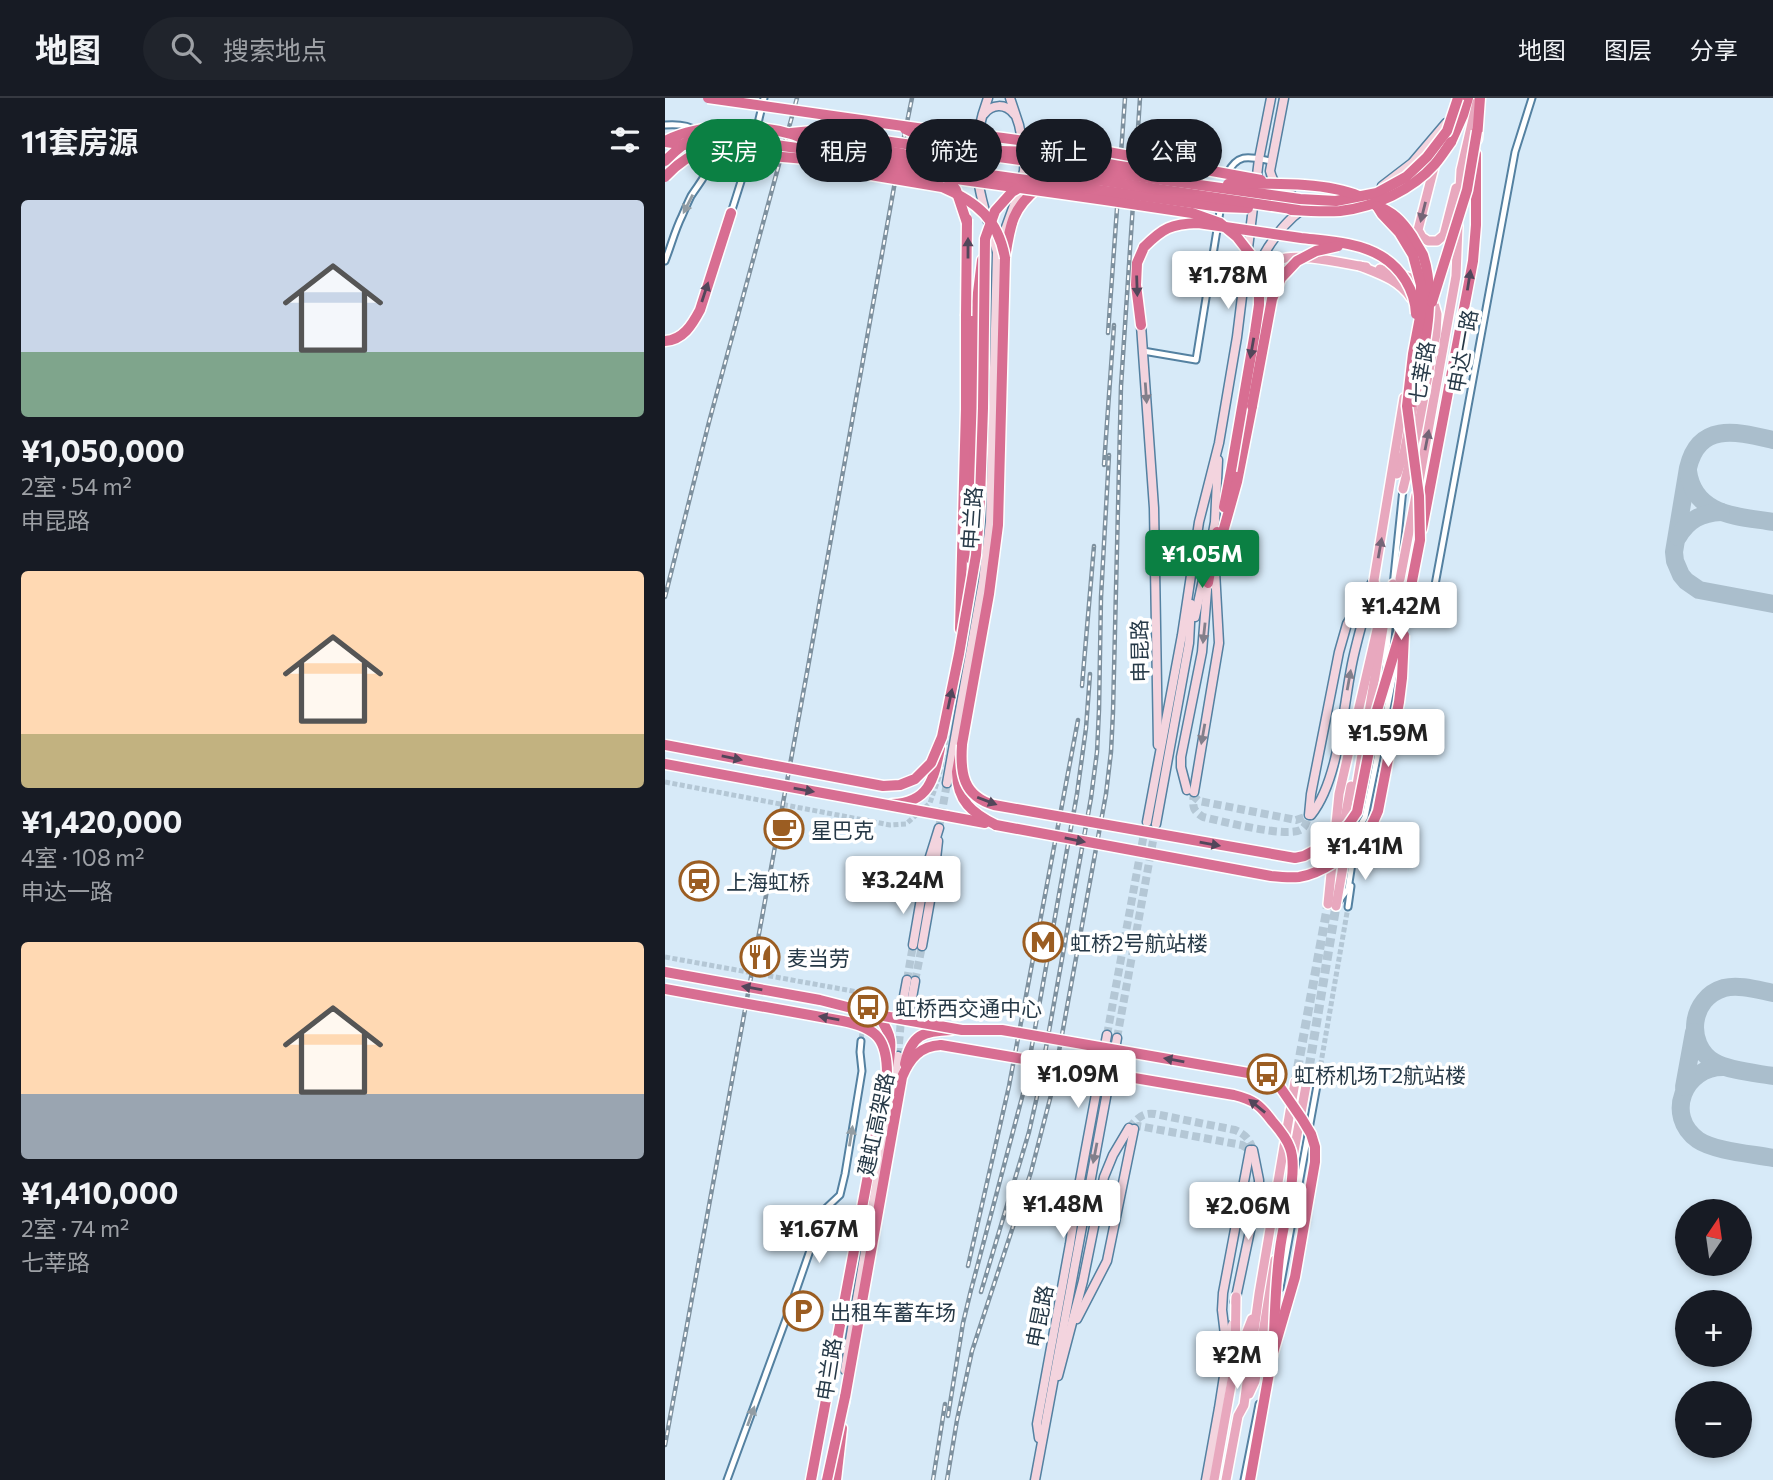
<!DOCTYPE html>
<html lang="zh">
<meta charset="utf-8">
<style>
:root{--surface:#171b24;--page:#20242c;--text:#f1f3f6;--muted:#9ea1a6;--line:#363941;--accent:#0b8043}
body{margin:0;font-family:Commissioner,"Noto Sans SC",sans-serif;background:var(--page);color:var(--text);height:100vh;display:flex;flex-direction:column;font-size:26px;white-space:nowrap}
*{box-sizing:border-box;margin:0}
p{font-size:23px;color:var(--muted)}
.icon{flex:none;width:38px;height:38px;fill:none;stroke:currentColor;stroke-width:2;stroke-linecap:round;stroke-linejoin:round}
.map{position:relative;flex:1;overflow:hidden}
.details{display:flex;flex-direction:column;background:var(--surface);width:665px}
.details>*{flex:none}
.guide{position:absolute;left:21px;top:21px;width:665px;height:63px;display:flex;gap:14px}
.needle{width:46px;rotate:13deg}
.fabs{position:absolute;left:1010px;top:1101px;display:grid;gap:14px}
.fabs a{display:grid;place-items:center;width:77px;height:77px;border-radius:50%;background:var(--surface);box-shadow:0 4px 10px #0003;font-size:35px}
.price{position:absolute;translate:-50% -60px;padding:0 16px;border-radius:7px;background:#fff;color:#222;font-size:23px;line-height:46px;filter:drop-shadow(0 2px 4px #0008)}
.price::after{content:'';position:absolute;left:50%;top:42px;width:21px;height:16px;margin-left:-10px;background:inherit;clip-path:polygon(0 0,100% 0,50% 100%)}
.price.on{background:var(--accent);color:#fff}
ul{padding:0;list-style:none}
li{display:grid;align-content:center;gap:14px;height:371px;padding:0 21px}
li span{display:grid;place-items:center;height:217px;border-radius:7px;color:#555}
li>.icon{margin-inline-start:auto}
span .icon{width:126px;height:126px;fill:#fffc;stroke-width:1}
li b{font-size:30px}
h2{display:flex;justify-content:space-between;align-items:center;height:84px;padding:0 21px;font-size:30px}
.pill{padding:0 24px;border-radius:32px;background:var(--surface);box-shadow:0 4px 10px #0003;font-size:24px;line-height:63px}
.pill.on{background:var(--accent);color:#fff}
header{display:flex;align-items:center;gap:42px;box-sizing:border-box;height:98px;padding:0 35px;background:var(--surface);border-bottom:2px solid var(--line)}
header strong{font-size:33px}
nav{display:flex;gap:38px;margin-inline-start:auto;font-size:24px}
.search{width:490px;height:63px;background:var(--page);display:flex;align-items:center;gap:18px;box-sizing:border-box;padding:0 24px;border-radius:38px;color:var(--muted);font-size:26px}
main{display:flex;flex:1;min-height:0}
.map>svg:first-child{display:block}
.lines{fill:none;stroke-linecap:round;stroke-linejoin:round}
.taxiway{stroke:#aabecc;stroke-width:18}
.street-tunnel{stroke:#b4c7d5;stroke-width:5;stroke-dasharray:5 2.5;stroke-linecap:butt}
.secondary-tunnel{stroke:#b4c7d5;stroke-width:8;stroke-dasharray:8 4;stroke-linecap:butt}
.primary-tunnel{stroke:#b4c7d5;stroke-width:9;stroke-dasharray:9 4.5;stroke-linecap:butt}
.street-casing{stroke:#5481a1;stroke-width:9}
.secondary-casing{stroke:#5481a1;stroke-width:11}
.primary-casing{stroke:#fff;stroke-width:12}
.highway-casing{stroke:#fff;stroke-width:13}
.street{stroke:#fff;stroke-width:5}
.secondary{stroke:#f3d4de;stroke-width:8}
.primary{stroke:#e8a8be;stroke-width:9}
.highway{stroke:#d86e92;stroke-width:10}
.rail-casing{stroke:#7e919f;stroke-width:4.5}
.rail{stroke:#fff;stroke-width:2;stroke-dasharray:5;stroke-linecap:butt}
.highway-bridge-casing{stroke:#fff;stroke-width:13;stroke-linecap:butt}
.highway-bridge{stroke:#d86e92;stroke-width:10}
.oneway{fill:#929ca3}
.oneway2{fill:#746577}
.oneway3{fill:#52465a}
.oneway4{fill:#827f8b}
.labels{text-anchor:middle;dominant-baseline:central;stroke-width:7;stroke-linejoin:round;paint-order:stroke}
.street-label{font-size:21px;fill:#263947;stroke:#fff}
.poi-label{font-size:21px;fill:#263947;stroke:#fff;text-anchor:start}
</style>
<header>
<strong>地图</strong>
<div class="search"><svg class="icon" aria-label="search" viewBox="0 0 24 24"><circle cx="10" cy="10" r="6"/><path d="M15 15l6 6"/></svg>搜索地点</div>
<nav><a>地图</a><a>图层</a><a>分享</a></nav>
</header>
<main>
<section class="details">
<h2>11套房源<svg class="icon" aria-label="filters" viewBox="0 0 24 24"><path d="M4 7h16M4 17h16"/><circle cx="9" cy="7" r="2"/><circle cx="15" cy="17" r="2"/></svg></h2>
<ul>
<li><span style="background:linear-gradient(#c9d6e8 70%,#7fa58c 0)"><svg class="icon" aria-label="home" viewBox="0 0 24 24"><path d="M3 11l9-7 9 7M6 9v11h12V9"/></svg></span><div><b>¥1,050,000</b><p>2室 · 54 m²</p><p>申昆路</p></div></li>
<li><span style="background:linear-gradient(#ffd9b3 75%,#c2b280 0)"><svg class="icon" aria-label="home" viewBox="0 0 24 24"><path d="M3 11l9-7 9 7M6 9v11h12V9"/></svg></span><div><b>¥1,420,000</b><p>4室 · 108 m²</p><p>申达一路</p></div></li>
<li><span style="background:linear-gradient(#ffd9b3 70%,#9aa5b1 0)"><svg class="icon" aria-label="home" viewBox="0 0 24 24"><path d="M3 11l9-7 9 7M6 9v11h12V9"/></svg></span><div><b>¥1,410,000</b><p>2室 · 74 m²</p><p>七莘路</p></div></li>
</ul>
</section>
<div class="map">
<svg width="1108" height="1382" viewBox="0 0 1108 1382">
<rect width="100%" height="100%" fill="#d7eaf8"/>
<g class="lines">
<g class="taxiway">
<path d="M1108,342C1073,334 1034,323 1023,370L1009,454L1010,463L1016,477L1021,483L1034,492L1108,506"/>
<path d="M1023,373C1029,418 1073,418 1108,424"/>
<path d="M1013,439C1023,422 1036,415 1056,414"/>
<path d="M1108,895C1093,892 1074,886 1059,890C1025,900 1020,946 1049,964C1064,973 1091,975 1108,978"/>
<path d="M1059,969C1019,968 999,1018 1033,1042C1049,1053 1088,1056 1108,1060"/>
<path d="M1019,989L1029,934"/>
</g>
<g class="street-tunnel">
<path d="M0,684L225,727L241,726L265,705L274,679L282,637"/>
<path d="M693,744L701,699"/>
<path d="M0,859L193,894L200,904L196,943"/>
<path d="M653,982L683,809"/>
</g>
<g class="secondary-tunnel">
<path d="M529,694C528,708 526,711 538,719C556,723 625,741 637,731C641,728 642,722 644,717"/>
<path d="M527,697L534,703L631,722L646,717"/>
<path d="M274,730L282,685"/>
<path d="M257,795L264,762"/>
<path d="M266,797L271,761"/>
<path d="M242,882L248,847"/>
<path d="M250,883L257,848"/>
<path d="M442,937L480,730"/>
<path d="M452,940L490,732"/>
<path d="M233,958L237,909"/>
<path d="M464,1030C472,1021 477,1014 490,1016L570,1032C580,1036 585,1042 588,1052"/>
<path d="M469,1031L473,1028L479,1029L577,1047L585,1052"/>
</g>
<g class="primary-tunnel">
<path d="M725,520L735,481"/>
<path d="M642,982L671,808"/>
<path d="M630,984L663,806"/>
</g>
<g class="street-casing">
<g id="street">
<path d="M0,27C15,26 29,27 39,40C56,63 38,79 26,98C23,104 20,111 17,118C10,132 6,148 0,163"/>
<path d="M88,46L99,0"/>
<path d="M562,76C573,54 585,59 606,63"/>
<path d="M66,115L85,55"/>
<path d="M478,253L531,262L556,107"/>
<path d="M728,488L738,391"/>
<path d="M727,501L735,508L765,514L850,54L867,0"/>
<path d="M732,533L734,517L737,513L740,512"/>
<path d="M720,571L726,511"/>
<path d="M709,655L713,630"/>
<path d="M673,804L683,791L692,733L700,719L732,561"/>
<path d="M683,809L686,788"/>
<path d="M615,1190L653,982"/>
<path d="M602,1259L607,1234"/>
<path d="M62,1382L124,1213L159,1112L175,1097L180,1076L197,973L195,954L196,943"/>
<path d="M579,1382L594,1306"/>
</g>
</g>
<g class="secondary-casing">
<g id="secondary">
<path d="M323,0C300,61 315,95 332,154"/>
<path d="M619,0L605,73C608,85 615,94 627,97"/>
<path d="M319,16C327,6 340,5 349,16"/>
<path d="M717,88L747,65L781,25"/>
<path d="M591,173C599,152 622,118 643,109C650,107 658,106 665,105"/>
<path d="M476,227L489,410L493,647"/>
<path d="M547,440L550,424L553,362"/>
<path d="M530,519L539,477"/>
<path d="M282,685L318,483L325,424L332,154L353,96L359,73L360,56L354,27L345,0"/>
<path d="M522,692L516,669V659L537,554L543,480"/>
<path d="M529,694L554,545L550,473L556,441"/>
<path d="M644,717L646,696L674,554L682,526L709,482"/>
<path d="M646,717C675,681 678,606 688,561C693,538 700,515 706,492"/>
<path d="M482,724L517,537L534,424L554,345L572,239L594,61L606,0"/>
<path d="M491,726L524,545L526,506"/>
<path d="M271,761L273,743"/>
<path d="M264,762L274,730"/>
<path d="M248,847L257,795"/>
<path d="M257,848L266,797"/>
<path d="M237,909L242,882"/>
<path d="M245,911L250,883"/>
<path d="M570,1204L594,1090V1082L588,1052"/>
<path d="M412,1221L442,1163L469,1031"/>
<path d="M561,1245L557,1212L558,1195L585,1052"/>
<path d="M180,1272L233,958"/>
<path d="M393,1278L418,1183L439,1079L448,1057L464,1030"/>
<path d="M374,1340L372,1326L405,1146L413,1093L442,937"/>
<path d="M370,1382L452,940"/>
<path d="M541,1382L554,1310L567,1227"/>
</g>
</g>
<g class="primary-casing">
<g id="primary">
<path d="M776,42L753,132L757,139L763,143H772L779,137L791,90"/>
<path d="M794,110L796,72L812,4"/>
<path d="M695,168C715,176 734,182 746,200"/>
<path d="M715,171L743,179L757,187L767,199L772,216L771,236L753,330L738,391"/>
<path d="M583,193C592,182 602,168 614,162C632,154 681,166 701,169"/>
<path d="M732,376L739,355L749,304"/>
<path d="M754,383L791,178L793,128"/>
<path d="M735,481L751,397"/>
<path d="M690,699L718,530L728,486"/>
<path d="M677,736L686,688"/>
<path d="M663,806L674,696L715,519L709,482L739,300"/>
<path d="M671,808L686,723"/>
<path d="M628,1059L642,982"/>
<path d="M573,1257L587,1221"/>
<path d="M584,1296L590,1283L610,1162"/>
<path d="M549,1382L570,1265L571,1199"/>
<path d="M561,1382L573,1318L579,1307L594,1196L630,984"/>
</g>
</g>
<g class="highway-casing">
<g id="highway">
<path d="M812,41L815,0"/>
<path d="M786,44L798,17L803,0"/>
<path d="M476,227L471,187L472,165L479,149"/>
<path d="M0,243C18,242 27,227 35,212L66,115"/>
<path d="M559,409L566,373"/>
<path d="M757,431L808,163L811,127V56"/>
<path d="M556,441L572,384L587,308"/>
<path d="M306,461L310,310V219L317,162"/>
<path d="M543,485L552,434"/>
<path d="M295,531L301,311V218"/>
<path d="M227,706C264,705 269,681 275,650"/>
<path d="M282,718L320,725"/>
<path d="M331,727C307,715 292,703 292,674L324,496L333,427L340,160C345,127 347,110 374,89"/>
<path d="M240,966C246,937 258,933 286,932"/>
<path d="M179,1305L237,979C245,960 255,948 276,947"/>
<path d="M146,1382L222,976C226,948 230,941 213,917L209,916"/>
<path d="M171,1382L177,1330"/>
<path d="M585,1382L607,1258"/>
</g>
</g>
<use href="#street" class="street"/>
<use href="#secondary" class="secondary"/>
<use href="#primary" class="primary"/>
<use href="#highway" class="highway"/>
<g class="rail-casing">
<g id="rail">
<path d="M443,235L460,0"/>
<path d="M439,367L449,227"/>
<path d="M0,499L44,324L132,0"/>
<path d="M417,588L429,448"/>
<path d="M303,1168L344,988L413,622"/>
<path d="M316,1194L364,1034L373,994L426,700L432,654L434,612L436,499L444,357"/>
<path d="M283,1318L298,1225L306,1192L359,992L412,696L421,630L425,576"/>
<path d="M0,1347L143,569L231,78L247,0"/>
<path d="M268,1382L280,1306"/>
<path d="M282,1382L292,1322L307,1253L366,1074L386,997L441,696L446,654L448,614L456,288L475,0"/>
</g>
</g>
<use href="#rail" class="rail"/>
<g class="highway-bridge-casing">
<g id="highway-bridge">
<path d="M43,0L259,31L338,40L443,54L596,82"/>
<path d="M240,31C263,41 279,52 293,73"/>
<path d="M126,35L147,33L635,101L671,103L712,95L741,79L762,59L782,33L793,0"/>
<path d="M0,43C34,25 90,25 126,36C133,38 140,42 147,43C153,45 161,45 168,46C197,51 236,51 262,64"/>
<path d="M0,44L94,57L164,63L440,102L527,115L555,125L572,139L586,157L594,181V207L590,234L566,373"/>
<path d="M335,53L371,54L497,75"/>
<path d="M0,63C11,52 23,41 38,34"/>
<path d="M146,67L277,89C312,104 333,121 340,160"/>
<path d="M280,77L291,92L302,125"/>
<path d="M0,79C27,49 57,45 96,45L556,109L583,110"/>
<path d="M563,86C602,86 659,83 694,98"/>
<path d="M710,107C728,114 736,122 747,138C750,144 755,151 758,157C773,202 757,258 749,304"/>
<path d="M626,112C642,113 659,114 675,113C710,109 747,92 770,66C776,59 781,51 786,44"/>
<path d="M479,149C498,130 506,126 533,125C568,130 602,135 636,140C662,143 693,144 716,158C736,170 750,192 751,216"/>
<path d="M767,204L802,92L812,33"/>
<path d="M301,218L302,121"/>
<path d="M587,308L607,201L616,180L632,163L651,153L673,148"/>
<path d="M0,647L218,688L235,687L250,681L266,665L277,639L294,556L311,457L315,401L318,310L320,141L330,113L347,94L367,82L391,78L439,83L633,112"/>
<path d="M297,647C295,675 298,698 329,707L630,760L639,758L656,749L683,727L692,714L712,612L740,519L755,442L754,398L742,308L748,256L756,214V187L748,157L734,134L717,116L712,108"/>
<path d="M0,666L282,718"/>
<path d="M331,727L606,778C615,779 625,780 634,779C656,776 686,755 700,738C706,730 709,722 713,713L734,604L737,580L739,537"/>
<path d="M0,874L155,902L202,914"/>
<path d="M0,891L178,923C212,930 222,941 222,976"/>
<path d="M213,917L297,932H337L589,976L600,980L615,989L637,1021L646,1036L650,1049V1064L630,1179L607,1258"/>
<path d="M276,947L569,997C589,1002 595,1007 607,1023C614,1031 622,1041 625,1050C634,1073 618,1125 615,1151C611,1179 610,1208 609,1237"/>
<path d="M162,1382L180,1299"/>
</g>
</g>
<use href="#highway-bridge" class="highway-bridge"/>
</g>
<defs><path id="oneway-solid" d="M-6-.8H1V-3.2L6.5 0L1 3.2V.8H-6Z" transform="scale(1.75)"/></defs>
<g class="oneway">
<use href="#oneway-solid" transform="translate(23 106) rotate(117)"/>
<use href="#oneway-solid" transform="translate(186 1038) rotate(-81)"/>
<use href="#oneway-solid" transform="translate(86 1318) rotate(-70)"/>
</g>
<g class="oneway2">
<use href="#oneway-solid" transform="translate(758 114) rotate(104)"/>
<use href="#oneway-solid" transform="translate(762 342) rotate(-79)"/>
<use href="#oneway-solid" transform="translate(715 450) rotate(-80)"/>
</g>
<g class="oneway3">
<use href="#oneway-solid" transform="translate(303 150) rotate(-90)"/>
<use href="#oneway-solid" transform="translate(804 182) rotate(-81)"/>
<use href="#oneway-solid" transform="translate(472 188) rotate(88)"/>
<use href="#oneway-solid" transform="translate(40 194) rotate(-72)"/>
<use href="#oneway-solid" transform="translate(587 250) rotate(100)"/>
<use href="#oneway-solid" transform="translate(285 601) rotate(-78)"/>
<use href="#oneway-solid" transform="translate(67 660) rotate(11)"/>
<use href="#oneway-solid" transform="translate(139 692) rotate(10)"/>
<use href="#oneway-solid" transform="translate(322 703) rotate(21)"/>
<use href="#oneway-solid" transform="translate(410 742) rotate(11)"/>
<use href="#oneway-solid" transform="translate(545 746) rotate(10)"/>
<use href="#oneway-solid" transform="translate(87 890) rotate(-170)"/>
<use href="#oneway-solid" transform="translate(164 920) rotate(-170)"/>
<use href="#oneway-solid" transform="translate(509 962) rotate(-170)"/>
<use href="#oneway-solid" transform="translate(592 1008) rotate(-141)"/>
</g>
<g class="oneway4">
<use href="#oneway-solid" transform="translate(481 295) rotate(86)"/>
<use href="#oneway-solid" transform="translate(539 535) rotate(96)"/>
<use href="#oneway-solid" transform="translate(684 582) rotate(-80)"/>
<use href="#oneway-solid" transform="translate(538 636) rotate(100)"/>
<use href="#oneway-solid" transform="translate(430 1055) rotate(101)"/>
</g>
<defs>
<g id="cafe-ring" transform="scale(2.0125)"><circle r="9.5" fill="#fff" stroke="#9b5d22" stroke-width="1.5"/><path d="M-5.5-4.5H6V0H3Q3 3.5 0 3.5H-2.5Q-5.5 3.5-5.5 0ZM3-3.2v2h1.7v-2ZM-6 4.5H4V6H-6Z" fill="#9b5d22"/></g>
<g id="station-ring" transform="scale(2.0125)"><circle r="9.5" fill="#fff" stroke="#9b5d22" stroke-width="1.5"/><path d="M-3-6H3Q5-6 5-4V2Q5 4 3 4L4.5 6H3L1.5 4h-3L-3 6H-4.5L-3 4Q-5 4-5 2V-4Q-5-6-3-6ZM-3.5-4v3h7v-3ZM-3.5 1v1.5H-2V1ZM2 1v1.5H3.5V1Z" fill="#9b5d22"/></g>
<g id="metro-ring" transform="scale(2.0125)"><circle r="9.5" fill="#fff" stroke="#9b5d22" stroke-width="1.5"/><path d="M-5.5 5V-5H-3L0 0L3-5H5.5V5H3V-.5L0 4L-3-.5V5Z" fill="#9b5d22"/></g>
<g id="restaurant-ring" transform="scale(2.0125)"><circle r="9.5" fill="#fff" stroke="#9b5d22" stroke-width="1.5"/><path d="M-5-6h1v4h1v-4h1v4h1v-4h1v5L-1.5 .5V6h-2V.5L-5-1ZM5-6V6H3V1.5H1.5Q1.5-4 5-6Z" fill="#9b5d22"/></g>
<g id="bus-ring" transform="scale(2.0125)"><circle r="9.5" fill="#fff" stroke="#9b5d22" stroke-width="1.5"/><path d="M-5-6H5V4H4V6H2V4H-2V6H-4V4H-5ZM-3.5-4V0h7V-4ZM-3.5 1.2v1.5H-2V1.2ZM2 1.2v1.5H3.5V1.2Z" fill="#9b5d22"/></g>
<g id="parking-ring" transform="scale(2.0125)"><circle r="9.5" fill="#fff" stroke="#9b5d22" stroke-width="1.5"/><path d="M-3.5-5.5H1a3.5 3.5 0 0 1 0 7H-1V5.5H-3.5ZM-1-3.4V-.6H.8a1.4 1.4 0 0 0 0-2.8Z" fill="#9b5d22"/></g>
</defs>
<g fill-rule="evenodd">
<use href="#cafe-ring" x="119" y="731"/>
<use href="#station-ring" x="34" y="783"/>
<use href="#metro-ring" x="378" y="844"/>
<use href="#restaurant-ring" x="95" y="859"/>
<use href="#bus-ring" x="203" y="909"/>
<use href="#bus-ring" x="602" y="976"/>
<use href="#parking-ring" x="138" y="1213"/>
</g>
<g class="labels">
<g class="street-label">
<text transform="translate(797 253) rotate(-80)">申达一路</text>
<text transform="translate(756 274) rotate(-80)">七莘路</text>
<text transform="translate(306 420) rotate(-86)">申兰路</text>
<text transform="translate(474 553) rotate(-91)">申昆路</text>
<text transform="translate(210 1026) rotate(-78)">建虹高架路</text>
<text transform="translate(374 1218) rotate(-79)">申昆路</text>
<text transform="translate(163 1271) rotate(-81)">申兰路</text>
</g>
<g class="poi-label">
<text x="146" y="731">星巴克</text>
<text x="61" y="783">上海虹桥</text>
<text x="405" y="844">虹桥2号航站楼</text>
<text x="122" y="859">麦当劳</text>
<text x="230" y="909">虹桥西交通中心</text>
<text x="629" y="976">虹桥机场T2航站楼</text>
<text x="165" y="1213">出租车蓄车场</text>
</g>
</g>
</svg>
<div class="fabs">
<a><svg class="needle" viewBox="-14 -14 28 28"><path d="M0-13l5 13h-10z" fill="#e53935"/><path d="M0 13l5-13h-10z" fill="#9ea1a6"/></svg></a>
<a>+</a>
<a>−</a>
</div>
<b class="price" style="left:563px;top:213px">¥1.78M</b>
<b class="price on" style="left:537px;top:492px">¥1.05M</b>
<b class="price" style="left:736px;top:544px">¥1.42M</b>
<b class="price" style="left:723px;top:671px">¥1.59M</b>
<b class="price" style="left:700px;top:784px">¥1.41M</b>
<b class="price" style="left:238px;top:818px">¥3.24M</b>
<b class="price" style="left:413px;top:1012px">¥1.09M</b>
<b class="price" style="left:398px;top:1142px">¥1.48M</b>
<b class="price" style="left:583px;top:1144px">¥2.06M</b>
<b class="price" style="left:154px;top:1167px">¥1.67M</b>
<b class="price" style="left:572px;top:1293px">¥2M</b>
<div class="guide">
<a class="pill on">买房</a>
<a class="pill">租房</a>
<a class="pill">筛选</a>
<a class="pill">新上</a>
<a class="pill">公寓</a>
</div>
</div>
</main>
